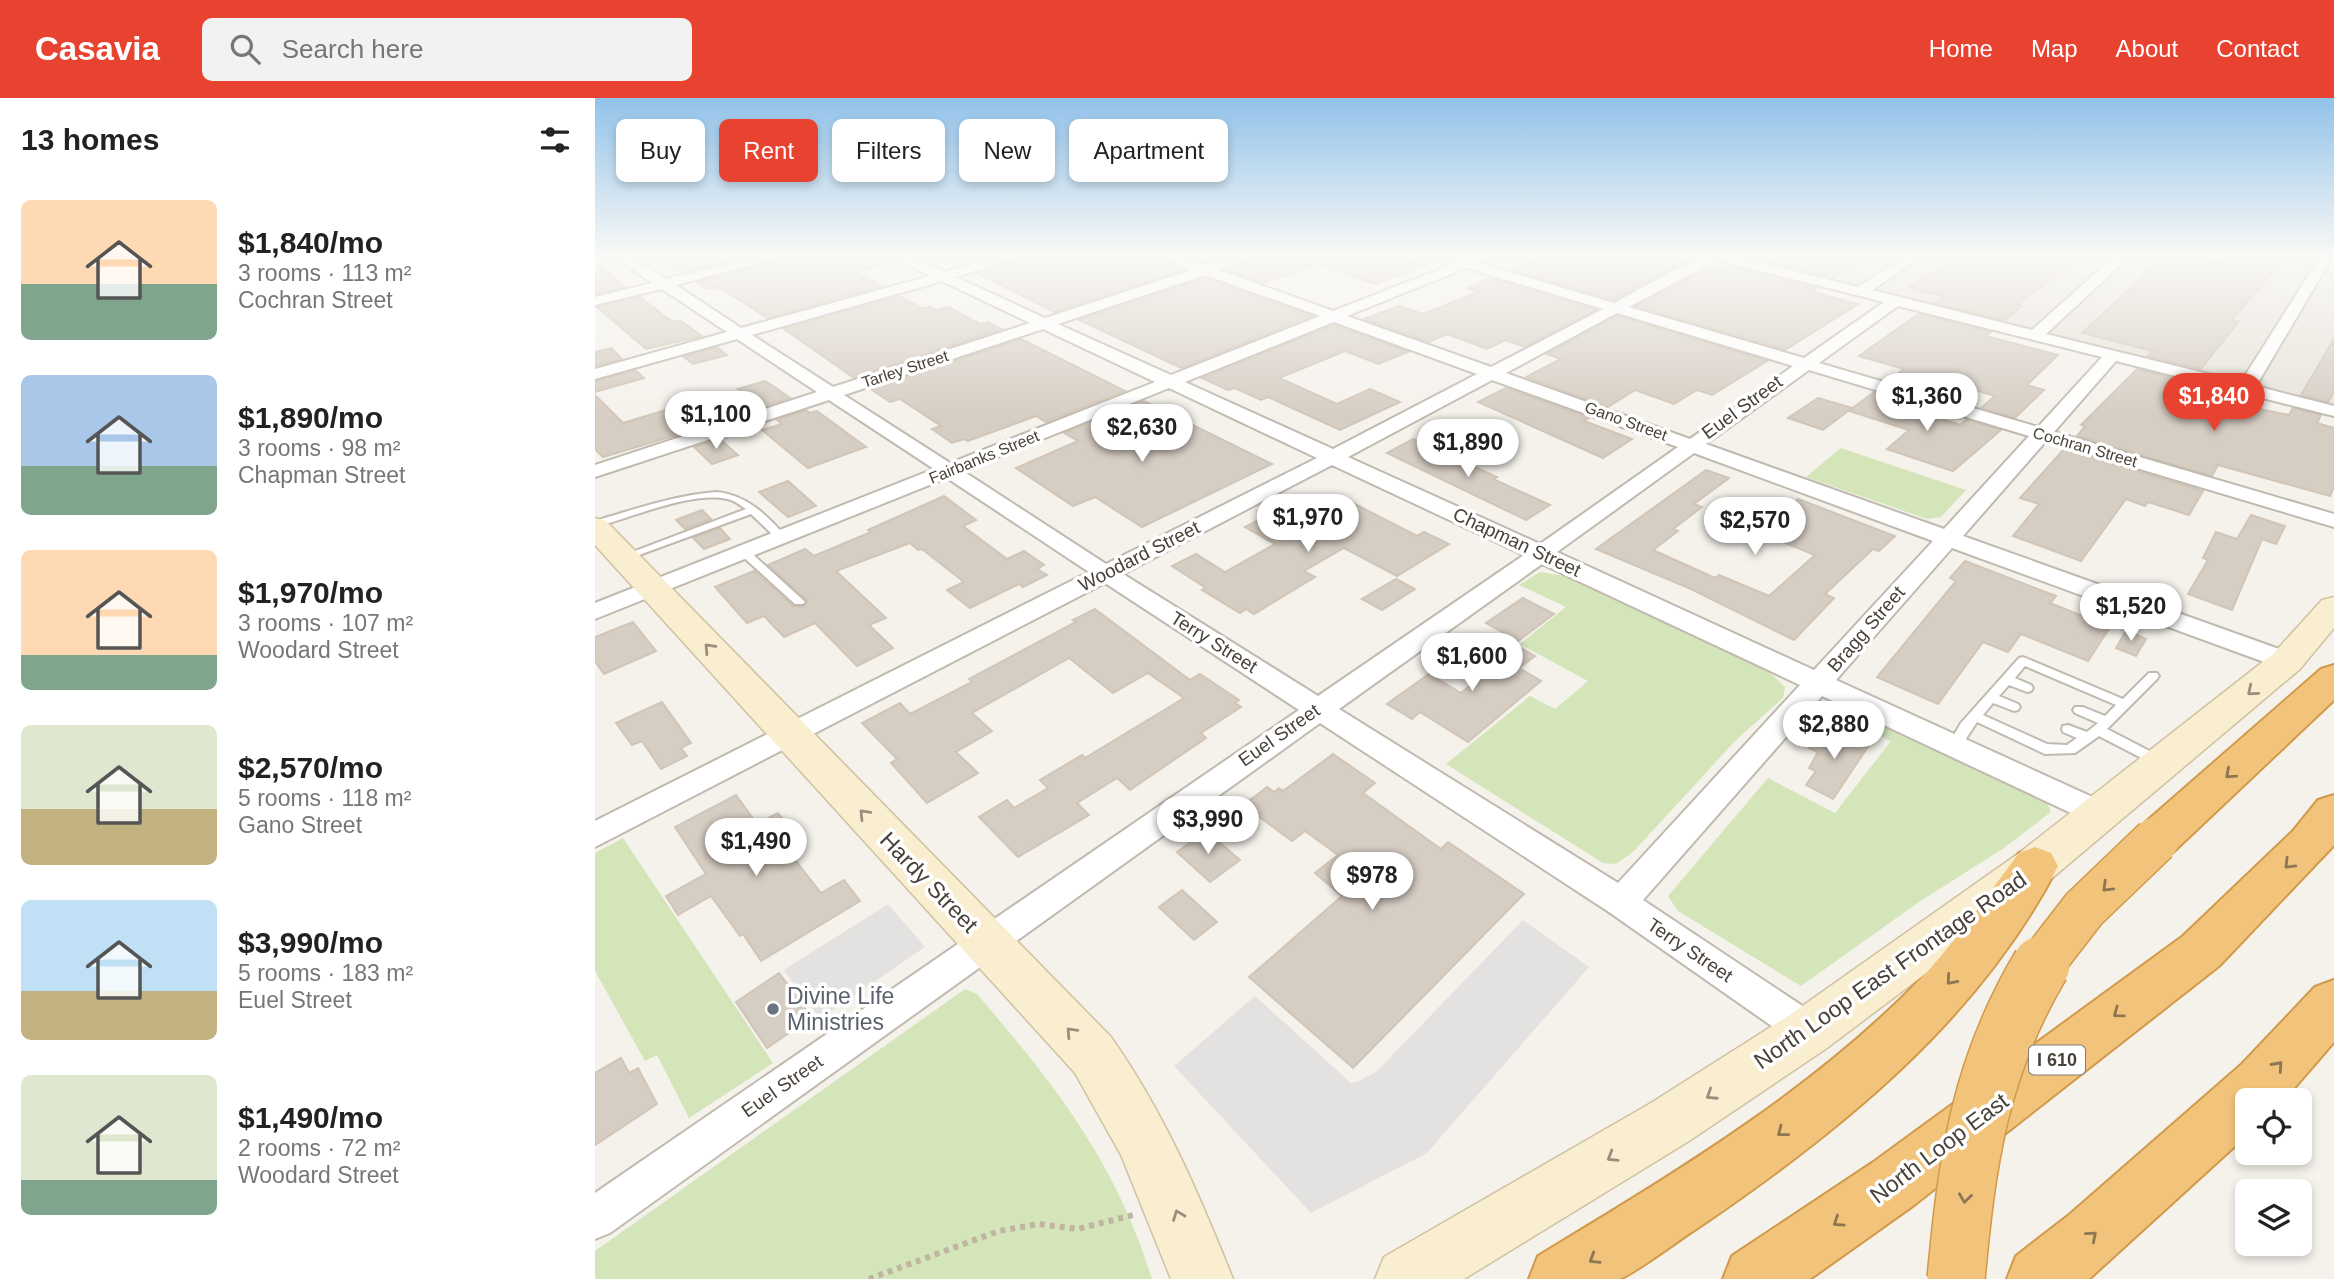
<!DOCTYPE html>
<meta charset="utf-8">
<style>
:root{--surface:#fff;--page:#f2f2f2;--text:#222;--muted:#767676;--accent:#e84331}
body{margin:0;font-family:Helvetica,sans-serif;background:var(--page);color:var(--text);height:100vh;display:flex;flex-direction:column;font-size:26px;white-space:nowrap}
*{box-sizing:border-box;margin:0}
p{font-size:23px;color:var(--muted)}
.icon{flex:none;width:38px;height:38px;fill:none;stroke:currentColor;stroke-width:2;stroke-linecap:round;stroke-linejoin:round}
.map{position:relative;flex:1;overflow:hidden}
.side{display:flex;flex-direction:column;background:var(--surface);width:595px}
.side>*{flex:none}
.top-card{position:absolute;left:21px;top:21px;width:665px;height:63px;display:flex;gap:14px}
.controls{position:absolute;left:1640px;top:990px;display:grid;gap:14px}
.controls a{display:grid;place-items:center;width:77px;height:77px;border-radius:10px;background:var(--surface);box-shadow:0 4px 10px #0003;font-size:35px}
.price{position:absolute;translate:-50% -60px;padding:0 16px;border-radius:24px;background:#fff;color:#222;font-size:23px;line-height:46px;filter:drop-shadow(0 2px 4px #0008)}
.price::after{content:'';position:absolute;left:50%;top:42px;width:21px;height:16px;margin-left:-10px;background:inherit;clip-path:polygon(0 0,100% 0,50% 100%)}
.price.current{background:var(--accent);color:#fff}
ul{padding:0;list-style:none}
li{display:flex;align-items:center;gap:21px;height:175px;padding:0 21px}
li span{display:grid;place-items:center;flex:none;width:196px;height:140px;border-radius:10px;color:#555}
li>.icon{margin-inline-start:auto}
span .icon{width:84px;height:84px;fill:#fffc;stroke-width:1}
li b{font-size:30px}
h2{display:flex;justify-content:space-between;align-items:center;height:84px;padding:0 21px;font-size:30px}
.tag{padding:0 24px;border-radius:10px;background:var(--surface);box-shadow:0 4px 10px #0003;font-size:24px;line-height:63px}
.tag.current{background:var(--accent);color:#fff}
header{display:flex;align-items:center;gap:42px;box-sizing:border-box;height:98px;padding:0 35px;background:var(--accent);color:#fff}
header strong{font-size:33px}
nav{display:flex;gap:38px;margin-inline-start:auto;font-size:24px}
.search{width:490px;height:63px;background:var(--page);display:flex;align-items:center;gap:18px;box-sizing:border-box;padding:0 24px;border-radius:10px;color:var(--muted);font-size:26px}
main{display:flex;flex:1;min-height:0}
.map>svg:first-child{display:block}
.residential{fill:#e8e3db}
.green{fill:#d3e5b9}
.parking{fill:#e4e2e0}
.building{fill:#d6cdc3;stroke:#d0c5b6;stroke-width:2}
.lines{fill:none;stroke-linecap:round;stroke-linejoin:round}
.service-casing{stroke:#c0b9af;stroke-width:4}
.minor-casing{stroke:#c0b9af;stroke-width:4}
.secondary-casing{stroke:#d0c1a0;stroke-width:3}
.motorway-casing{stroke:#d1994a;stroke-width:4}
.path{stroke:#c0b4a2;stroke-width:6;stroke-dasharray:5 5;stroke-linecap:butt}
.service{fill:#fff;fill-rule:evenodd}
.minor{fill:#fff;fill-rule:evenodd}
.secondary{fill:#faeed1;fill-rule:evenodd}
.motorway{fill:#f2c47b;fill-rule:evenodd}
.motorway-bridge-far1-casing{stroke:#d1994a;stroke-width:48;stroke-linecap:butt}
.motorway-bridge-casing{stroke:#d1994a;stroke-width:60;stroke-linecap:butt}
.motorway-bridge-far1{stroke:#f2c47b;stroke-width:45}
.motorway-bridge{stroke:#f2c47b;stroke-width:57}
.oneway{stroke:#998f7e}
.oneway2{stroke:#8d7654}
.worship-dot{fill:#6b7280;stroke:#fff;stroke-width:2.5}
.labels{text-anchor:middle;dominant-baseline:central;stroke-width:7;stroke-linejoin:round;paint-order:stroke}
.far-street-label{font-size:16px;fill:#49423a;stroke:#fff}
.shield{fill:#fff;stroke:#807b75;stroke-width:2}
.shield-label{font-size:18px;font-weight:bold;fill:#49423a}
.street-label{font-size:19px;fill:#49423a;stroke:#fff}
.near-street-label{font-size:23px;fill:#49423a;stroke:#fff}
.near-worship-label{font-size:23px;fill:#5b616d;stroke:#fff;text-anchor:start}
</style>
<header>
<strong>Casavia</strong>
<div class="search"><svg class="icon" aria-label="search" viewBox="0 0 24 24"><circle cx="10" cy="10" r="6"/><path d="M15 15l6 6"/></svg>Search here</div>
<nav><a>Home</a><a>Map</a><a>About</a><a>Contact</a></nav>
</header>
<main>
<section class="side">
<h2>13 homes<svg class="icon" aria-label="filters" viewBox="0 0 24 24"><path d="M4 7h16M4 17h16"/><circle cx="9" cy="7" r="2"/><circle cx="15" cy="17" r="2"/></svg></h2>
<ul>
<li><span style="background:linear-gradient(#ffd9b3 60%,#7fa58c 0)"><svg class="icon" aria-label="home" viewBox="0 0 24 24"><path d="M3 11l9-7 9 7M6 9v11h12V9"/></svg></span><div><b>$1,840/mo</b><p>3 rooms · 113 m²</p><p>Cochran Street</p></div></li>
<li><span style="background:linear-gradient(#a9c7e8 65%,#7fa58c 0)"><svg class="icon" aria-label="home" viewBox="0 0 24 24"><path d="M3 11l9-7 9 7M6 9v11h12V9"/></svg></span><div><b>$1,890/mo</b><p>3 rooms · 98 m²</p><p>Chapman Street</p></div></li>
<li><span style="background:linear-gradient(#ffd9b3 75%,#7fa58c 0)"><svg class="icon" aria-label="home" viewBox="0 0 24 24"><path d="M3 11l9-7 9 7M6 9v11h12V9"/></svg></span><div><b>$1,970/mo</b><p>3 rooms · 107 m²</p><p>Woodard Street</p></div></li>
<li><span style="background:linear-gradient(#dfe7d0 60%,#c2b280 0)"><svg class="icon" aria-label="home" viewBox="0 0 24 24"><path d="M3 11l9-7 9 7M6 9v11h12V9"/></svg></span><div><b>$2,570/mo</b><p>5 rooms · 118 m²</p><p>Gano Street</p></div></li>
<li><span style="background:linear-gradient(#bfe0f5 65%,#c2b280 0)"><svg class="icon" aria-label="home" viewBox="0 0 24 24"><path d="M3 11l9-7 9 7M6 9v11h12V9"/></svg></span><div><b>$3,990/mo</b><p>5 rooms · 183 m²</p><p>Euel Street</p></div></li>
<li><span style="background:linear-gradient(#dfe7d0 75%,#7fa58c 0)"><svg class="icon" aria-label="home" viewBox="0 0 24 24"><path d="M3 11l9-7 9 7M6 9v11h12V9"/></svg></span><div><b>$1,490/mo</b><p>2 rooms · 72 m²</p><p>Woodard Street</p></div></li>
</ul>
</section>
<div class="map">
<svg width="1739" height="1181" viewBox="0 0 1739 1181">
<rect width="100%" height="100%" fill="#f5f2ec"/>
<path class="residential" d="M1127,156H1739V310L1671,293Z"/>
<g class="green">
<path d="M1246,350L1371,392L1346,419L1332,421L1211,379Z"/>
<path d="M945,474L981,480L1171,571L1190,589L1188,600L1141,642L1039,753L1021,766L1008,765L851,666L935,598L960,611L993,583L925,546L971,509L924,487Z"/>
<path d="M1240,612L1269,616L1450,700L1456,714L1409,750L1324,804L1206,888L1083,813L1073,798L1173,680L1240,715L1296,643L1231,613Z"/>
<path d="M28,740L178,965L94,1020L62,957L50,963L0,873V755Z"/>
<path d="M370,891L382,896C461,988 520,1063 557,1181H0V1153Z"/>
</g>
<g class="parking">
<path d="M293,806L330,849L225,921L189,872Z"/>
<path d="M928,822L994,869L832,1055L716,1115L579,968L660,898L756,985L764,983L781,974Z"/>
</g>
<g class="building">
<path d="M60,156H165L88,174Z"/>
<path d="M202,156H291L301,163L260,174L287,188L173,220L123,189L113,191L102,184Z"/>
<path d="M341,156H404L364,167Z"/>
<path d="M437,156L440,162L460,156H557L590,172L459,214L382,175Z"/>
<path d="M586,156H638L611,164Z"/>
<path d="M669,156H795L830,167L780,186L724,166L668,185L632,172Z"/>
<path d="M957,156H1067L1091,163L1019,202L917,172Z"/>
<path d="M1161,156H1279L1238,180L1155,159Z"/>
<path d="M1366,156H1482L1468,171L1422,207L1427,208L1410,222L1339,205L1348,198L1314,190Z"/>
<path d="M1573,156L1642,168L1653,156L1688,162L1637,222L1644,223L1606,271L1553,258L1558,253L1487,235Z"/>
<path d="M0,165L31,189L0,196Z"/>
<path d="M1136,168L1221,190L1215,193L1263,206L1190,252L1041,208L1114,169L1130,172Z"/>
<path d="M610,180L717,218L586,270L484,222Z"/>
<path d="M896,180L1001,212L930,249L910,242L892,251L852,236L834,244L769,221L804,208L828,216L883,194L872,190Z"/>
<path d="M304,198L328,211L335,209L341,212L353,209L385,226L393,224L407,231L259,280L189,231Z"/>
<path d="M45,199L68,217L79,224L85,222L107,238L51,251L2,209Z"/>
<path d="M1323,216L1396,234L1391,238L1463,257L1432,287L1449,292L1420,320L1386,310L1400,298L1337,279L1322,291L1294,283L1309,271L1264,258Z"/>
<path d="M1022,218L1172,263L1117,297L1102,292L1079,306L1040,292L1013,309L931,279L966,261L952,256Z"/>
<path d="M739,227L813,254L783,266L750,253L684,280L742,306L775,291L805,304L745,332L673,299L666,302L640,290L633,292L607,280Z"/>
<path d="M426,241L530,293L451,324L441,318L373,343L369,341L357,345L337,331L346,328L305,301L295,304L276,291Z"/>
<path d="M1739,241V293L1733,304L1706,297Z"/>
<path d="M122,249L132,257L98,266L89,259Z"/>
<path d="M16,250L27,261L0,268V254Z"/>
<path d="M1542,271L1595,284L1590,291L1669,312L1694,317L1698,310L1726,317L1722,325L1739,330V389L1735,398L1623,367L1617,378L1482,338L1490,328L1486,327Z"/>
<path d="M40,272L49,280L0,294V283Z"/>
<path d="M170,283L181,290L195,300L167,309L143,291Z"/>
<path d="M911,290L994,320L989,323L1037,341L1008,360L883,304Z"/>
<path d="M1279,294L1307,303L1302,307L1365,327L1371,322L1406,332L1358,373L1292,351L1314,332L1254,313Z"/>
<path d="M0,297L28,325L87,307L111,328L8,359L0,351Z"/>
<path d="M1223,300L1257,310L1228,332L1193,320Z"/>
<path d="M549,303L677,366L547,429L500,399L478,408L421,370L483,343L469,335Z"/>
<path d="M211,312L215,315L222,313L271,349L213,370L167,332L187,326L182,322Z"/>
<path d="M125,341L143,357L117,366L99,349Z"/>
<path d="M818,341L902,379L898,381L955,407L931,422L792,355Z"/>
<path d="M1469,351L1608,393L1594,417L1553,404L1550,408L1531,401L1486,463L1418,438L1444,406L1425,400Z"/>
<path d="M1111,372L1134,380L1099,406L1107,409L1078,431L1083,433L1058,452L1120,480L1124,477L1174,498L1220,457L1180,441L1194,428L1181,423L1203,401L1300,438L1284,453L1278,451L1230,496L1239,500L1199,542L1096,491L1001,451Z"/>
<path d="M193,383L221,408L193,419L164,394Z"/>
<path d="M349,398L381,422L368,428L412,461L429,453L449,467L442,471L452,477L428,489L424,486L375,510L352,492L369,484L327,451L323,452L315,445L241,473L291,520L274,527L298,550L262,568L220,525L189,539L169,518L152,525L120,489L159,473L198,508L208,509L212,502L173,467L210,451L219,458L276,434L273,432Z"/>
<path d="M752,402L822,438L829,434L854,446L802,478L749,450L709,473L720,479L659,516L651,511L645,515L607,492L611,490L577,468L601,456L630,474L680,446L650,429L689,409L714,423Z"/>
<path d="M107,412L116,421L90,431L81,422Z"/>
<path d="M1656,417L1690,428L1681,446L1667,441L1637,512L1593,496L1613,462L1608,460L1621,434L1642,441Z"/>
<path d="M125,430L135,441L109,451L98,440Z"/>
<path d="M1370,463L1461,498L1455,505L1515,529L1493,563L1426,536L1413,554L1388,544L1343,606L1282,579L1361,483L1355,480Z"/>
<path d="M801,481L820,491L787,512L767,501Z"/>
<path d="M928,500L959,516L923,543L891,525Z"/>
<path d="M500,511L595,582L605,576L644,602L640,605L646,609L606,635L611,640L535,692L522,680L482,705L494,717L423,759L384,719L412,702L419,710L453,690L445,682L487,657L490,660L589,600L553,575L518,595L474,560L377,615L397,633L361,654L383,675L332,705L296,665L302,661L267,625L305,605L315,616L377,584L374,581L481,524L478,522Z"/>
<path d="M38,524L61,553L9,576L0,563V539Z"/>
<path d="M1531,533L1551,541L1541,558L1521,550Z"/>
<path d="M905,538L940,558L924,570L946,583L873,644L825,614L817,621L792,606L834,576L866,595L900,568L879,556Z"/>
<path d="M67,604L96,645L86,650L92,658L66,671L47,643L37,647L21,625Z"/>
<path d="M1231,628L1274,647L1238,701L1211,687L1221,673L1214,670L1223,654L1214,650Z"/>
<path d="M738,656L780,685L768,695L846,751L853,744L929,796L758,970L654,879L747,798L720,775L743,757L710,733L697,743L655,712L660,707L654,703L672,689L679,694L684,690L688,693Z"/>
<path d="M141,697L162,726L183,715L208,746L194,754L226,795L249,782L265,803L166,863L148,836L145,838L116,798L83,817L71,798L111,776L80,729Z"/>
<path d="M611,733L645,762L615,784L582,754Z"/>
<path d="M587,792L622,824L599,842L564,809Z"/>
<path d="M184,875L217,919L172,950L141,904Z"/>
<path d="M26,960L34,975L43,970L62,1006L0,1047V975Z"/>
</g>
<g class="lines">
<g class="service-casing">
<g id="service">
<path d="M122,394C152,397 173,418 192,440L191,442H183L156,416L33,461H25L24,459L151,411C145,407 139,402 132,401C96,393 36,420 0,429V423C40,411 80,397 122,394Z"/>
<path d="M150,452L154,453L208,502L210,504L208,506H200L146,457V453Z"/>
<path d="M1428,559L1528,601L1554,575H1562L1564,578L1562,581L1512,631L1568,660L1570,663L1568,666H1558L1504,638L1480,655L1450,656L1382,624L1365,650H1355L1353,647L1366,625L1424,560ZM1430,568L1521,607L1510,618L1488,609H1480L1478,612L1480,615L1503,625L1492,634L1473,627L1468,628L1467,631L1468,634L1482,640L1472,647L1452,646L1388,617L1398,605L1419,613L1423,612L1425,609L1423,606L1404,598L1414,587L1432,594L1436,593L1438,590L1436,587L1420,580Z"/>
</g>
</g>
<g class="minor-casing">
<path id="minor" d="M16,156H32L71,181L176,156H199L81,187L146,230L335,178L293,156H311L349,174L413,156H434L361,179L450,220L597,172L559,156H578L611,167L646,156H666L624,172L738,213L858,166L832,156C845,156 855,158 867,160C875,161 890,156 901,156L884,165L1019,205L1109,156H1131L1263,189L1314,156H1330L1277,192L1437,232L1522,156H1537L1451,236L1646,284L1727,156H1739L1661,288L1739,308V318L1521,263L1459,334L1739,416V429L1451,343L1368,438L1701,557L1705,563L1701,569H1683L1357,450L1241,582L1515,707L1519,715L1515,723L1504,726L1493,723L1227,598L1048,802L1227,921L1232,933L1227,945L1214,950L1201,945L1014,814L725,625L15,1135L0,1141V1095L704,612L510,485L0,749V723L494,474L352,380L0,521V505L339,371L234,302L0,379V367L222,294L142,241L0,281V271L132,234L67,191L0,207V199L57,185ZM1122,162L1289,204L1209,260L1034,209ZM871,170L1008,211L896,269L752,218ZM610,177L725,218L576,277L463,226ZM347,183L435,225L238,289L157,237ZM1303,208L1507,259L1443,329L1224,265ZM1022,215L1198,268L1095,341L911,275ZM739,224L882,276L738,351L590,284ZM448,231L560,284L355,365L249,297ZM1214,272L1434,338L1349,431L1111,346ZM897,282L1083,349L945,446L753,359ZM574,290L722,360L511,466L368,373ZM1099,355L1338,443L1219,572L962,454ZM737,367L929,457L723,598L528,476ZM947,466L1205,587L1023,785L744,611Z"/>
</g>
<g class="secondary-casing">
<g id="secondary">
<path d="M0,420L11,423L516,939C569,1014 604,1096 638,1181H576L526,1057L480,975L0,447Z"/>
<path d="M1739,499V530L1705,571L1456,781L1232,950L1094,1043L869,1181H780L789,1159L1056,1005L1196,916L1424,755L1679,555L1727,502Z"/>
</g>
</g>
<g class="motorway-casing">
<g id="motorway">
<path d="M1739,567V602L1577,755L1561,760L1545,755L1538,742L1545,729L1726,571Z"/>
<path d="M1739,697V747L1624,868L1319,1107L1215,1181H1128L1137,1158L1277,1065L1588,838L1698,733L1723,702Z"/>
<path d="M1440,749L1456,755L1463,768C1384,922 1244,1034 1104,1129C1088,1139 1038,1177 1024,1181C1004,1181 957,1181 934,1181L943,1158C1080,1075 1223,990 1333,873C1366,836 1394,795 1424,755Z"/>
<path d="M1739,882V944L1688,1003H1652V1037L1494,1181H1412L1421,1158L1474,1117L1647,966L1720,889Z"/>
</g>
</g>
<path class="path" d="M274,1181L404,1133L443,1126L483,1131L538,1117"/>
<use href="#service" class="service"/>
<use href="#minor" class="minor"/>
<use href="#secondary" class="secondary"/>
<use href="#motorway" class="motorway"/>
<g class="motorway-bridge-far1-casing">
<path id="motorway-bridge-far1" d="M1445,868L1489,811L1561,742"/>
</g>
<g class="motorway-bridge-casing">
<path id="motorway-bridge" d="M1361,1181C1372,1063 1384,971 1446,867"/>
</g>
<use href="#motorway-bridge-far1" class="motorway-bridge-far1"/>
<use href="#motorway-bridge" class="motorway-bridge"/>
</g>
<defs><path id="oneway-chevron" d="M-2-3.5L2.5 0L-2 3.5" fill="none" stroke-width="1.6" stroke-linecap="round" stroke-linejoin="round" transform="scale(1.75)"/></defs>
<g class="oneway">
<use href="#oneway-chevron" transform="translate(114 550) rotate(-133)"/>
<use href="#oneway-chevron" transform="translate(1657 593) rotate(140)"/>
<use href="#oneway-chevron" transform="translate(269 716) rotate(-134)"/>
<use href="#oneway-chevron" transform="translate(476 934) rotate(-133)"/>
<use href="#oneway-chevron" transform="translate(1116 997) rotate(147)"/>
<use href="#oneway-chevron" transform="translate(1017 1059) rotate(149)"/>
<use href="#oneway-chevron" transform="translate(583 1117) rotate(-111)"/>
</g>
<g class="oneway2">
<use href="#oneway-chevron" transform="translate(1635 676) rotate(138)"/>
<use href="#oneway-chevron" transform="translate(1694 766) rotate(135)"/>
<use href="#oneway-chevron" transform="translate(1512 789) rotate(136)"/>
<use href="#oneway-chevron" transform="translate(1356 882) rotate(131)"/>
<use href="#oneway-chevron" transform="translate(1523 915) rotate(143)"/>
<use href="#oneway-chevron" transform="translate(1683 968) rotate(-48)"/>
<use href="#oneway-chevron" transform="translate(1187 1034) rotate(142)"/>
<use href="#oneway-chevron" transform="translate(1370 1100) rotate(98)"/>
<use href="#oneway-chevron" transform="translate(1243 1124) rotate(146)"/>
<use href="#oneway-chevron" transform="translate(1497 1138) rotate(-41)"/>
<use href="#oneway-chevron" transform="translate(999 1161) rotate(148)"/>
</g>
<linearGradient id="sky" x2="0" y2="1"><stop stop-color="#91c2e9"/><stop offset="0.49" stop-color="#faf9f6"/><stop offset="1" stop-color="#faf9f6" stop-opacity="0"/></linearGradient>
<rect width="1739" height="321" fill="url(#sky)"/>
<circle class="worship-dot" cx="178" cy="911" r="7"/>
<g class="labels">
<g class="far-street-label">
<text transform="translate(310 271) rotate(-18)">Tarley Street</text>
<text transform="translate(1031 323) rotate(20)">Gano Street</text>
<text transform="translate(1490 349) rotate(16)">Cochran Street</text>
<text transform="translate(389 359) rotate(-22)">Fairbanks Street</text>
</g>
<rect class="shield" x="1434" y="947.5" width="56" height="29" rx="5"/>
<g class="shield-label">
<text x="1462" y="962">I 610</text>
</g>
<g class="street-label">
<text transform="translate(1147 309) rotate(-36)">Euel Street</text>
<text transform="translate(922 444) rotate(25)">Chapman Street</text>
<text transform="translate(544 458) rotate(-27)">Woodard Street</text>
<text transform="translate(1271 531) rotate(-49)">Bragg Street</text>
<text transform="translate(619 544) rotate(32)">Terry Street</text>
<text transform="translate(684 637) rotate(-35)">Euel Street</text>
<text transform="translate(1095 852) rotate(34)">Terry Street</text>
<text transform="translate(187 988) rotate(-35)">Euel Street</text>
</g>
<g class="near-street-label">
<text transform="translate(334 784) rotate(46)">Hardy Street</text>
<text transform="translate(1295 872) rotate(-35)">North Loop East Frontage Road</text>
<text transform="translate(1344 1050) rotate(-37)">North Loop East</text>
</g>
<g class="near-worship-label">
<text x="192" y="898">Divine Life<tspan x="192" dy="26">Ministries</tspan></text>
</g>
</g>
</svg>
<div class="controls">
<a><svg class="icon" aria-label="locate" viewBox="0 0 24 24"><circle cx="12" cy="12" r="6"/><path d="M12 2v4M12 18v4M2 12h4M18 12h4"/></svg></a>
<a><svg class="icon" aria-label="layers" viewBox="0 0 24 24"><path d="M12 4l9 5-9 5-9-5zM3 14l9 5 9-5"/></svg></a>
</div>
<b class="price" style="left:1332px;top:335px">$1,360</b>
<b class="price current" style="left:1619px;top:335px">$1,840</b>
<b class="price" style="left:121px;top:353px">$1,100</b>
<b class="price" style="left:547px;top:366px">$2,630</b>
<b class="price" style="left:873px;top:381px">$1,890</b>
<b class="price" style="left:713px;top:456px">$1,970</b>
<b class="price" style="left:1160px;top:459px">$2,570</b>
<b class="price" style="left:1536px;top:545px">$1,520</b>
<b class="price" style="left:877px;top:595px">$1,600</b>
<b class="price" style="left:1239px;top:663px">$2,880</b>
<b class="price" style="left:613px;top:758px">$3,990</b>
<b class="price" style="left:161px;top:780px">$1,490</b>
<b class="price" style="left:777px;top:814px">$978</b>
<div class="top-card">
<a class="tag">Buy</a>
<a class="tag current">Rent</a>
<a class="tag">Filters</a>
<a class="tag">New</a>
<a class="tag">Apartment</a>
</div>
</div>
</main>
